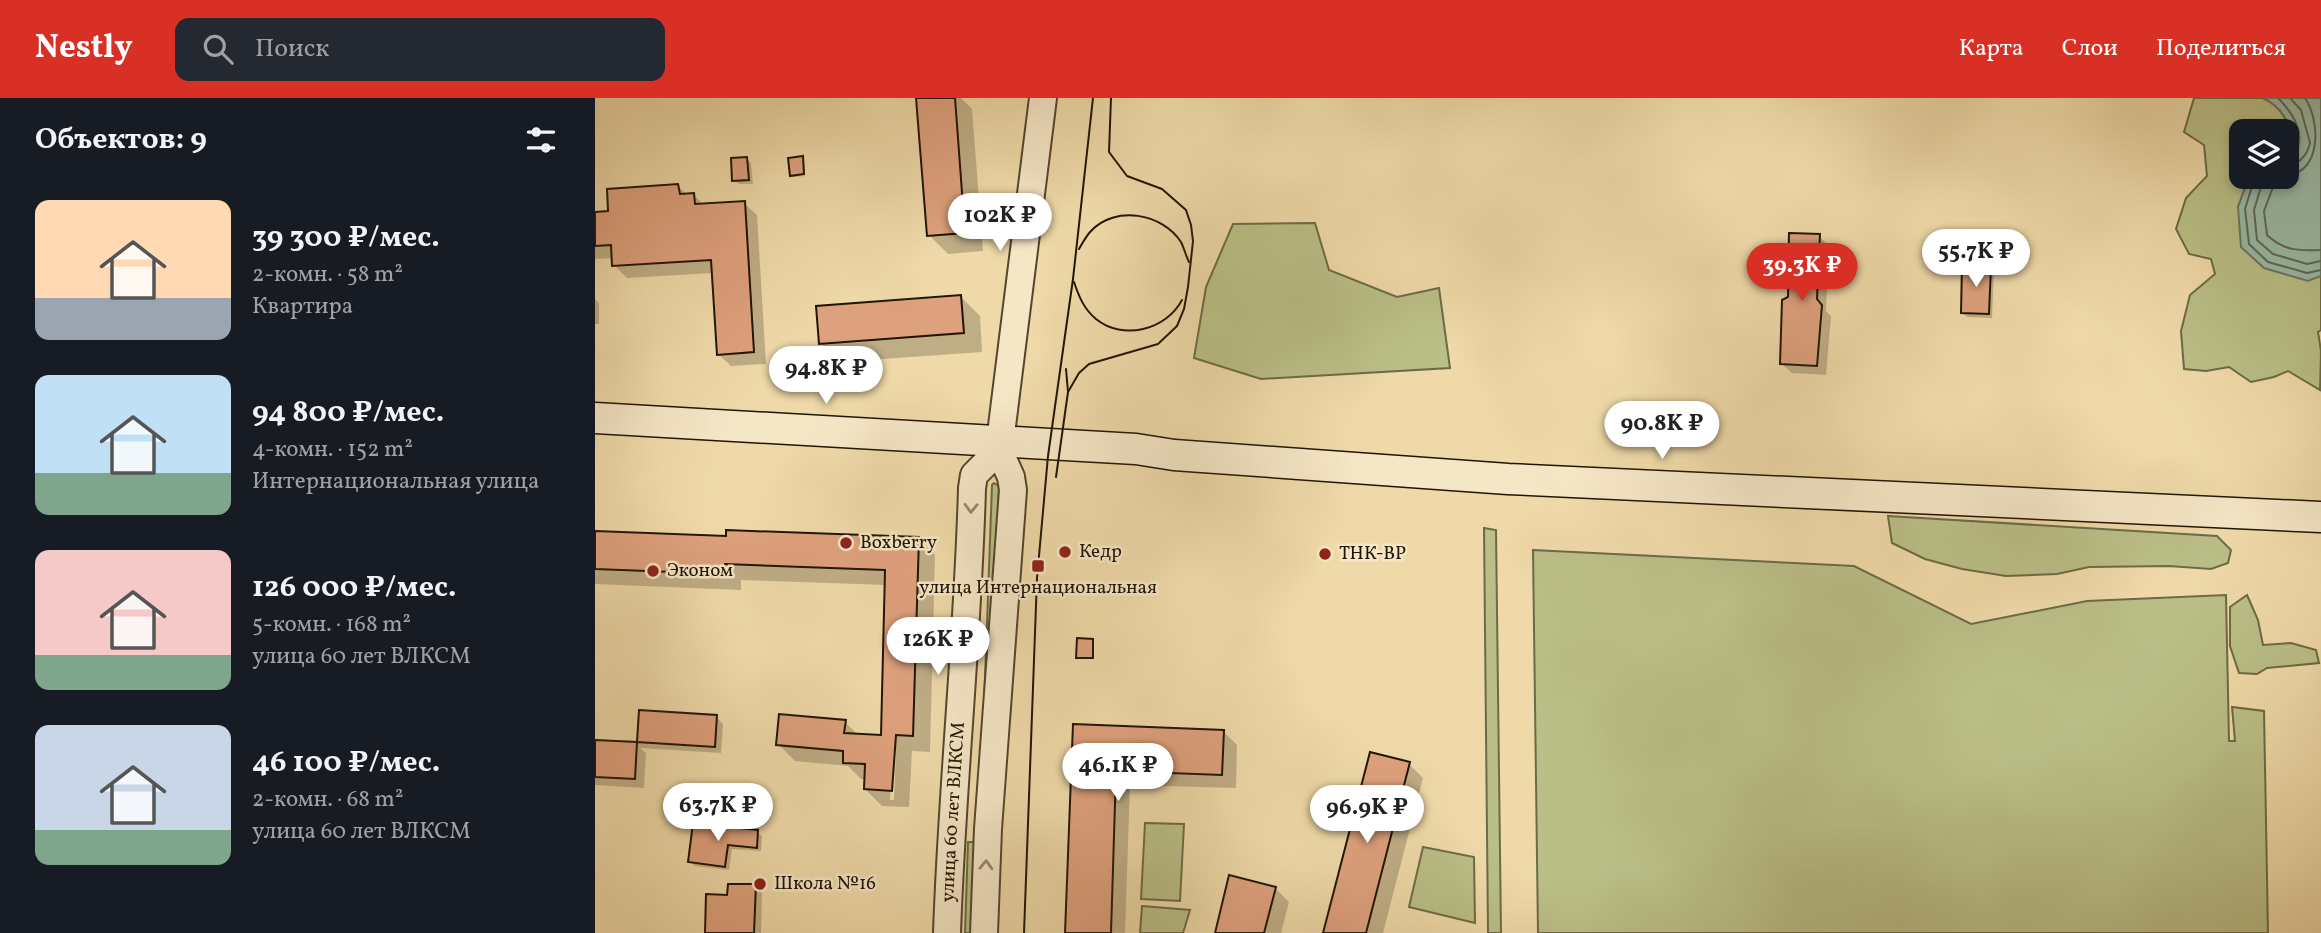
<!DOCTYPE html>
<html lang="ru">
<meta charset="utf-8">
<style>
:root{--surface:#171b24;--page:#242831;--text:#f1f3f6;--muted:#9ea1a6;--accent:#d93025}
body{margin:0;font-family:Vollkorn,serif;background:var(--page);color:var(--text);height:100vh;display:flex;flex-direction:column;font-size:26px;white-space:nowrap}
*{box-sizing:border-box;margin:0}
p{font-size:23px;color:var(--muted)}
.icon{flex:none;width:38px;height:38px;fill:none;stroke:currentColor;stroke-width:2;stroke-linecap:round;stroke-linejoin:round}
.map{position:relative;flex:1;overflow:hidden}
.side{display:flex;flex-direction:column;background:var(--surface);width:595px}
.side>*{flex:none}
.tools{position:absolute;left:1634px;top:21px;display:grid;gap:14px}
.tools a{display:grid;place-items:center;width:70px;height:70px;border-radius:14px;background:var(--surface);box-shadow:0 4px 10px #0003;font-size:35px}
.price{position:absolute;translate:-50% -60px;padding:0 16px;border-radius:24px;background:#fff;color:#222;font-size:23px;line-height:46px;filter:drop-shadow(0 2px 4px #0008)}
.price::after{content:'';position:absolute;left:50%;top:42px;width:21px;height:16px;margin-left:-10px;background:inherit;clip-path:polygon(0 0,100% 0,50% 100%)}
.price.active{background:var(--accent);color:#fff}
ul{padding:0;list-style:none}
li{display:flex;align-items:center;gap:21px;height:175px;padding:0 35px}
li span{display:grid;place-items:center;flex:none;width:196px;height:140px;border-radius:14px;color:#555}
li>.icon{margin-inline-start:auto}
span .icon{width:84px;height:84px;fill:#fffc;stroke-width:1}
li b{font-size:30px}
h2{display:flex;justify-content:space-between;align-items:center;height:84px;padding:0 35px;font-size:30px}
header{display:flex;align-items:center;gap:42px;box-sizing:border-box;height:98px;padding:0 35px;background:var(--accent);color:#fff}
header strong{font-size:33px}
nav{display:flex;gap:38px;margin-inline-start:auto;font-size:24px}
.search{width:490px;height:63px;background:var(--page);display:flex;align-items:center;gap:18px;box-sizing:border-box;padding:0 24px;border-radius:14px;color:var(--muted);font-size:26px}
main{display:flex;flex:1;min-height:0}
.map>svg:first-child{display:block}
.green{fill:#babf87;stroke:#6d6a46;stroke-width:2}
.water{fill:#9abaa7;stroke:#697866;stroke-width:2}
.shadow{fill:#0003;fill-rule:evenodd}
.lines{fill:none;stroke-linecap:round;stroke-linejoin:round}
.shore{stroke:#5d6856;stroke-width:2}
.building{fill:#dea17d;stroke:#201505;stroke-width:2}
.tertiary-casing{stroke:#54462e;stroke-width:30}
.secondary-casing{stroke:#201505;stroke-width:33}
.tertiary{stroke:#f5e6c6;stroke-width:26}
.secondary{stroke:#f5e6c6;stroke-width:30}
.tram{stroke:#201505;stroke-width:2}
.oneway{stroke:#95886f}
.poi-dot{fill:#8f2418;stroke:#f5e6c6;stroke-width:2.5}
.labels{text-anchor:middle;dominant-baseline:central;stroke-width:5;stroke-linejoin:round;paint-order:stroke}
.poi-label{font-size:19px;fill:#201505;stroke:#f5e6c6;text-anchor:start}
.street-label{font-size:19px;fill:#201505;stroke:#f5e6c6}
</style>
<header>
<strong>Nestly</strong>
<div class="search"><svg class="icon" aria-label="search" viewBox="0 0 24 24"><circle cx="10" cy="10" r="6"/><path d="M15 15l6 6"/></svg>Поиск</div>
<nav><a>Карта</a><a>Слои</a><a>Поделиться</a></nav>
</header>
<main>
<section class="side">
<h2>Объектов: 9<svg class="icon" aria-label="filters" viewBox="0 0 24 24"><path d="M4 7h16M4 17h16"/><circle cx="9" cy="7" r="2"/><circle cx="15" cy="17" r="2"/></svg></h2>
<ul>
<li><span style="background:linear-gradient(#ffd9b3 70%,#9aa5b1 0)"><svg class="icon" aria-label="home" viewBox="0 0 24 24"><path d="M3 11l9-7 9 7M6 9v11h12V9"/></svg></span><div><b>39 300 ₽/мес.</b><p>2-комн. · 58 m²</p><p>Квартира</p></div></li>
<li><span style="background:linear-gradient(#bfe0f5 70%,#7fa58c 0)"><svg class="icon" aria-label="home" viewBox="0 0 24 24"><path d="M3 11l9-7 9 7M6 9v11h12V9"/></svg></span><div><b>94 800 ₽/мес.</b><p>4-комн. · 152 m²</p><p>Интернациональная улица</p></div></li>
<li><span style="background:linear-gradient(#f6c9c9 75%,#7fa58c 0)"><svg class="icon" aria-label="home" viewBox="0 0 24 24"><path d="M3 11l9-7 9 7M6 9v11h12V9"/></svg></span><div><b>126 000 ₽/мес.</b><p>5-комн. · 168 m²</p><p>улица 60 лет ВЛКСМ</p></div></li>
<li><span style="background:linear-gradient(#c9d6e8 75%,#7fa58c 0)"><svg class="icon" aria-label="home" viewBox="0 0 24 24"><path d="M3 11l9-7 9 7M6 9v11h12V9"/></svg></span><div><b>46 100 ₽/мес.</b><p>2-комн. · 68 m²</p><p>улица 60 лет ВЛКСМ</p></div></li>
</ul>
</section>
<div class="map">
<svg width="1726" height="835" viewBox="0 0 1726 835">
<rect width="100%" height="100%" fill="#efd9a8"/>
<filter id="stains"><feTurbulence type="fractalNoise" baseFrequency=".00286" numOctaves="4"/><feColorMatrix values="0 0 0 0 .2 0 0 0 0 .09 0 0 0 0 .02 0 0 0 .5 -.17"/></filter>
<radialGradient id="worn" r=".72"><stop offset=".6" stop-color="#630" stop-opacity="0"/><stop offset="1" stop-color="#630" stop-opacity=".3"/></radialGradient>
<g class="green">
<path d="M1599,0H1668C1688,9 1693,24 1699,44L1692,56V33H1647V79H1654L1643,109L1726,177V232L1723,234L1726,253L1725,292L1693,273L1679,279L1656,284L1634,269L1611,273L1589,271L1586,233L1595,197L1620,176L1616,161L1594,156L1581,131L1591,100L1612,78L1609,47L1589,34Z"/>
<path d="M720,125L734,172L802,199L844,190L855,270L666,281L599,260L611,189L638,126Z"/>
<path d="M399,385L404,388L391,718H385L397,387Z"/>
<path d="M1293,418L1622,438L1636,452L1633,465L1616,471L1574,468L1494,469L1462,476L1411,478L1367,471L1330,461L1297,445Z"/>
<path d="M889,430L901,432L906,835H893Z"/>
<path d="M938,452L1259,468L1376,526L1492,503L1631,497L1634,643H1640L1637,609L1669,613L1673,835H943Z"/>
<path d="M1652,497L1663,522L1668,547L1696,545L1721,552L1724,565L1672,570L1662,576L1644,575L1635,548V509Z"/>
<path d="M550,725L589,726L585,803L546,801Z"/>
<path d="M373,744H380L376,835H370Z"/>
<path d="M828,749L879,759L880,825L814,809Z"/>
<path d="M547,808L595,812L588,835H545Z"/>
</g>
<path class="water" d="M1668,0H1726V178L1713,183L1669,170L1646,149L1643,109L1654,79H1692V56L1699,44C1693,24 1688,9 1668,0Z"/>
<g class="shadow">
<path d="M323,0H366L377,11L388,153L353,156L334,137Z"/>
<path d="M151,60L156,65L158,86H144L139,82Z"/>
<path d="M207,60L210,78L199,79L197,77Z"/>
<path d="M83,88L92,97H99L109,107L149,105L162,117L171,266L136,268L123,256L118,175L32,180L19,167V160L0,161V116L15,114Z"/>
<path d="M1224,138L1234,148L1231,213L1236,218L1231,277L1197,275L1187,266L1195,200Z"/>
<path d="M1395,169L1399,174L1397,220L1372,219L1367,215Z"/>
<path d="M366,199L385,218L387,254L245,264L226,245Z"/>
<path d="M0,201L4,205V226H0Z"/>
<path d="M0,435L133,439L323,440L340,457L335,654L317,653L314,709L287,708L270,691L271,681H266L253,668L200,663L183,646L250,624L264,638L288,639L292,487L146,482V492L0,486ZM298,653H301L299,702H295Z"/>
<path d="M497,542L499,544V561H485L483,559Z"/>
<path d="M45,613L121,619L128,626L126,655L45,650L51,655L49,690L0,687V643L43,645Z"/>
<path d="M479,628L628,633L642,647L641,690L535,687L530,835H472Z"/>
<path d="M814,666L828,680L788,835H730Z"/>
<path d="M162,734L167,738L166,753L137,751L134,772L100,768L95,763Z"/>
<path d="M160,788L167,795L166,835H112L134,799Z"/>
<path d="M680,790L694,804L686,835H622Z"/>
</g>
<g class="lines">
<g class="shore">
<path d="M1683,0C1697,14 1712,36 1700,55L1692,58"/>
<path d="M1692,67C1705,66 1712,57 1715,45L1706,12L1695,0"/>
<path d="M1692,77C1726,75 1726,24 1710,0"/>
<path d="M1660,79L1650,111L1654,146L1673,164L1712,175L1726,172"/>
<path d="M1669,79L1659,112L1662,142L1678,156L1712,166L1726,163"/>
<path d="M1680,79L1678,89L1669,113L1672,137C1689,153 1704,153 1726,152"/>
</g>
</g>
<g class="building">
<path d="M321,0H360L370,135L332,138Z"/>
<path d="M208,58L209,76L195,78L193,60Z"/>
<path d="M152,59L154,82L137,83L136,60Z"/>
<path d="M83,86L85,96L99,95L100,106L150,103L159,254L122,257L116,162L17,168L16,147L0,148V114L13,113L12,91Z"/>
<path d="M1194,135L1225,136L1222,201L1227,207L1222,268L1185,266L1187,202L1193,199Z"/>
<path d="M1367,167L1396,168L1394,216L1366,215Z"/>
<path d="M366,197L369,235L224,246L221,208Z"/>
<path d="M131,432L324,439L318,638L301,637L297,693L269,691L270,666L248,665V653L181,647L184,616L251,622L249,635L286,637L290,472L130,466V476L0,471V433L131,438Z"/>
<path d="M482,540L498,541V560H481Z"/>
<path d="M44,612L122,617L120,649L42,644Z"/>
<path d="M478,626L629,632L627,677L521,673L516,835H470Z"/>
<path d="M0,642L42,644L40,681L0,679Z"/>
<path d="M775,654L815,664L771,835H728Z"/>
<path d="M98,725L163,732L162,750L133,747L130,769L93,764Z"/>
<path d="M634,777L681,789L669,835H620Z"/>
<path d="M133,786H161L159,835H110L111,796L132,797Z"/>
</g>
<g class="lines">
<g class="tertiary-casing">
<g id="tertiary">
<path id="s1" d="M352,835C357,687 373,539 377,390L379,377L404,352"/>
<path d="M389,835L393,731L418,392L416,379L404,352L448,0"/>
</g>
</g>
<g class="secondary-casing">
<path id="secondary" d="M0,320L541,351L579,357L913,381L1726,419"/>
</g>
<use href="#tertiary" class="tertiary"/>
<use href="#secondary" class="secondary"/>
<g class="tram">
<path d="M484,151C487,146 491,138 496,133C520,107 567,115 586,144C589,150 591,158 594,164"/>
<path d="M479,184C484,199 489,211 501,221C528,243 571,232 587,202"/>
<path d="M473,294L484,275L494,266L563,246L582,228L589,211L593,189L598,143L596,127L591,112L567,91L532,78L514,54L516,0"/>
<path d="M461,379L473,294L471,271"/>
<path d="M429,835L442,480L453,358L478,181L498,0"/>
</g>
</g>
<defs><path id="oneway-chevron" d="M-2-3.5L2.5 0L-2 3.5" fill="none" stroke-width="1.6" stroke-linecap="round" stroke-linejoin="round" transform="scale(1.75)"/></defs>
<g class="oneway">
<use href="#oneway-chevron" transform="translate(376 410) rotate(92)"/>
<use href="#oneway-chevron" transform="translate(391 767) rotate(-88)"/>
</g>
<g class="poi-dot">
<circle cx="251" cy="445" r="7"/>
<circle cx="470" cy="454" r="7"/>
<circle cx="730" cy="456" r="7"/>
<rect x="436" y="461" width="14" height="14" rx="3.5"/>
<circle cx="58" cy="473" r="7"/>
<circle cx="165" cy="786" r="7"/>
</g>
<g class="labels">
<g class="poi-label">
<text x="265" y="445">Boxberry</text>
<text x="484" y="454">Кедр</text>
<text x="744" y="456">ТНК-ВР</text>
<text x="72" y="473">Эконом</text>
<text x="443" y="490" text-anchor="middle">улица Интернациональная</text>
<text x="179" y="786">Школа №16</text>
</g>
<g class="street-label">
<text stroke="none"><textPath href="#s1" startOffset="121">улица 60 лет ВЛКСМ</textPath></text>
</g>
</g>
<rect width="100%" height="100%" filter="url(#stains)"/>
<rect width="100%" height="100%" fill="url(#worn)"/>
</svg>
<div class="tools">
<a><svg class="icon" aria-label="layers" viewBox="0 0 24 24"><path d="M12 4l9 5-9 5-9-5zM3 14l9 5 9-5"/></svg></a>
</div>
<b class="price" style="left:405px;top:155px">102K ₽</b>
<b class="price" style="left:1381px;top:191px">55.7K ₽</b>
<b class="price active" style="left:1207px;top:205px">39.3K ₽</b>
<b class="price" style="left:231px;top:308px">94.8K ₽</b>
<b class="price" style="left:1067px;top:363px">90.8K ₽</b>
<b class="price" style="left:343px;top:579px">126K ₽</b>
<b class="price" style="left:523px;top:705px">46.1K ₽</b>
<b class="price" style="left:123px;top:745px">63.7K ₽</b>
<b class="price" style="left:772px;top:747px">96.9K ₽</b>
</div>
</main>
